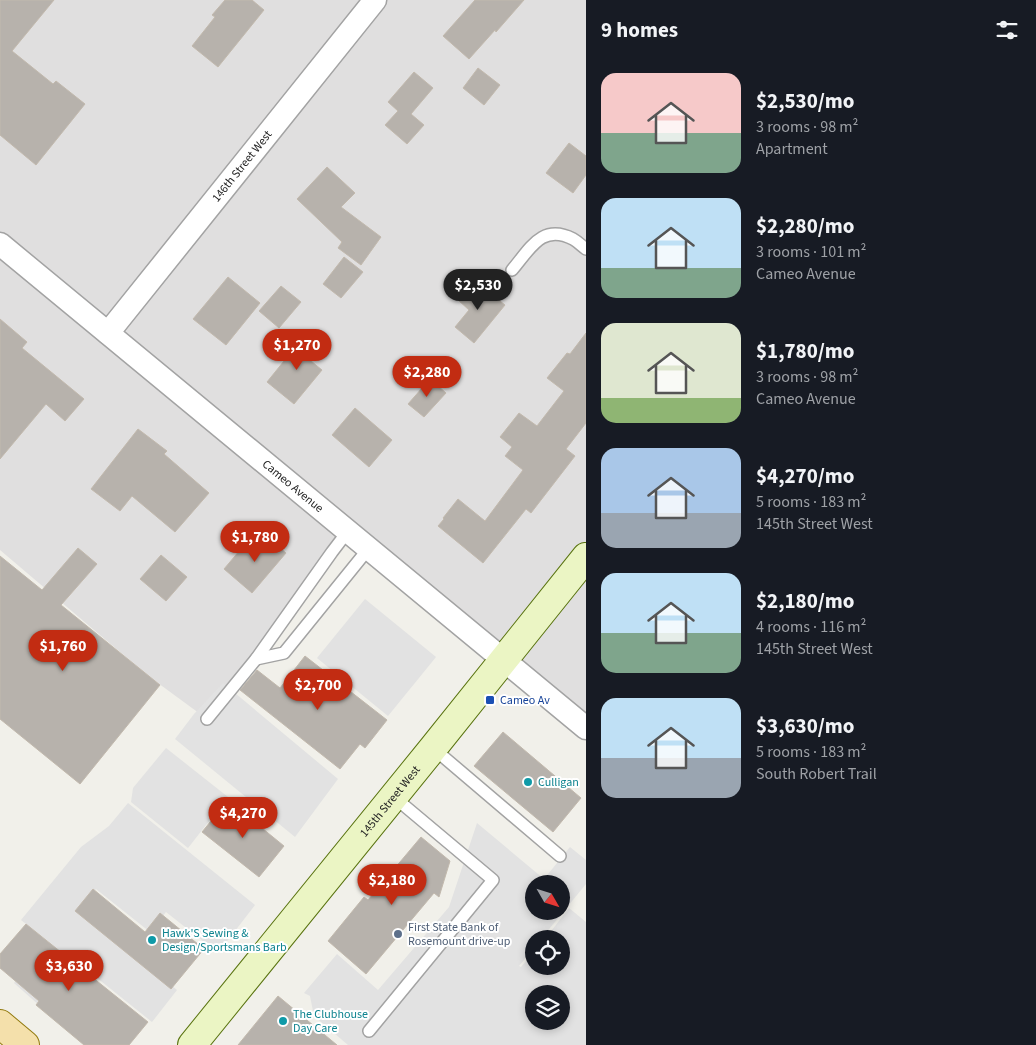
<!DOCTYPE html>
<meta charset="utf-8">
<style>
:root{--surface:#171b24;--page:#242831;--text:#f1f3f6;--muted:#9ea1a6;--accent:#c22c12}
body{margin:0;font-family:"Source Sans 3",sans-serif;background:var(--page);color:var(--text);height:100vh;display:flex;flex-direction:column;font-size:19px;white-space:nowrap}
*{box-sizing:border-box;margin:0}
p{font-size:16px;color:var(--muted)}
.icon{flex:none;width:28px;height:28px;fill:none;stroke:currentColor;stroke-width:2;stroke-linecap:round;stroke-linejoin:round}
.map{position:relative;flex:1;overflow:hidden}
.panel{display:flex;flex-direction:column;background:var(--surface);width:450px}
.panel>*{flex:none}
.needle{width:32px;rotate:129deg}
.fabs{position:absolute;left:525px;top:875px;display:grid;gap:10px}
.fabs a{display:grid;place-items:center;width:45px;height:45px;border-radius:50%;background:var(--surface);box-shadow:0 2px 8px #0003;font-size:25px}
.price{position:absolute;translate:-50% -42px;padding:0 11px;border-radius:18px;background:var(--accent);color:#fff;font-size:16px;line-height:32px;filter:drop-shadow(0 1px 2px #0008)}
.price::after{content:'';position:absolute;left:50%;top:30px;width:15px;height:11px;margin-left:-8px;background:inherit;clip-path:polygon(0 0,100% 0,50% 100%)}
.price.on{background:#222;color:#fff}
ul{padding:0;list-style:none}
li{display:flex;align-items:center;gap:15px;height:125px;padding:0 15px}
li span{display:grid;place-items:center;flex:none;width:140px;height:100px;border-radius:15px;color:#555}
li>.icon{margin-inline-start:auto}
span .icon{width:60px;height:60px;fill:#fffc;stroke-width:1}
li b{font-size:21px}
h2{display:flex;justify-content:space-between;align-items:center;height:60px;padding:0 15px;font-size:21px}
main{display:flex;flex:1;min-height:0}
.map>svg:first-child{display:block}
.residential{fill:#e0dfdf}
.parking{fill:#e2e2e2;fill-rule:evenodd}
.building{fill:#b7b2ac;stroke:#c2b9ad}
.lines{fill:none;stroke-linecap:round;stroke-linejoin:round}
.lane-casing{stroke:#a3a3a3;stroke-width:14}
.street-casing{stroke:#a3a3a3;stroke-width:25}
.secondary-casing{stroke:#59730f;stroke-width:30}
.primary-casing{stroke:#927a0e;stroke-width:30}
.lane{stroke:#fff;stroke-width:11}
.street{stroke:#fff;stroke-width:22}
.secondary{stroke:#ebf5c4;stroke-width:28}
.primary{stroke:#f4e0ab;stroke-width:28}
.transit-dot{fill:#1a4fb4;stroke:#fff;stroke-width:2}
.culture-dot{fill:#0f9aa8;stroke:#fff;stroke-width:2}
.service-dot{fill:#5c6f8a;stroke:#fff;stroke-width:2}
.labels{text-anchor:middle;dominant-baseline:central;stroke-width:4;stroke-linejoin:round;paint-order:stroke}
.street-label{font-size:12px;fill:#222;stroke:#fff}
.transit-label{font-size:12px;fill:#164399;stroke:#fff;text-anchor:start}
.culture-label{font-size:12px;fill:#0d838f;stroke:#fff;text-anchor:start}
.service-label{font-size:12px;fill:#4e5e75;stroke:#fff;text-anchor:start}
</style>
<main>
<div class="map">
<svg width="586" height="1045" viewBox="0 0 586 1045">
<rect width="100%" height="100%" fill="#f1f0ea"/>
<path class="residential" d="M0,0H586V716L511,651L348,532L207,719L147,675L0,550Z"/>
<g class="parking">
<path d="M365,599L436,657L388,716L317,658Z"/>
<path d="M223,683L338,779L295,837L175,739L194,714Z"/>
<path d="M166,748L228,797L188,848L131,802L133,788Z"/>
<path d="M128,803L255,905L218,953L166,912L150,932L96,889L80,911L177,990L152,1022L76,961L40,1006L14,983L45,945L49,942L21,920L81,847L109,826Z"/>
<path d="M477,823L544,879L570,847L586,860V884L541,939H534V948L519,966L521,967L534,952V966H561V939H545L569,908L586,922V1045H348L314,1016L310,996L304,993L337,954L378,990L449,907ZM534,884H561V911H534ZM534,994H561V1021H534Z"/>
</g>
<g class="building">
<path d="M0,0H54L12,51L53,84L56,81L85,104L36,165L0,135Z"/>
<path d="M225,0H252L264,10L218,67L192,46L215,17L212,15Z"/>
<path d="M475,0H524L496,32L495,30L469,59L443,36Z"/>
<path d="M478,68L500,85L484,105L463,88Z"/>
<path d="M414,72L433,88L411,114L424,125L407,144L385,125L398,111L388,102Z"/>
<path d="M569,143L586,156V175L573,193L546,173Z"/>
<path d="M327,167L355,193L341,207L381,237L361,265L338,248L342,242L297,199Z"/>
<path d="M344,257L363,272L341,298L323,284Z"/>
<path d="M228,277L260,303L226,345L193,319Z"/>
<path d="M473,280L505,305L474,343L455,327L469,310L457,299Z"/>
<path d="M281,286L301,302L279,328L259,311Z"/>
<path d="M0,319L27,342L22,348L84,399L65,421L46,404L0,459Z"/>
<path d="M586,333V423L566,449L575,456L531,513L526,509L483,563L438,526L444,519L443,518L458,499L485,521L523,470L505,456L512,447L500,437L519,413L537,426L564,391L547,378L567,353L570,354Z"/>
<path d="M305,335L321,348L311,361L322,370L294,404L267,382Z"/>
<path d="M430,379L446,393L424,417L408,404Z"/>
<path d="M355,408L392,440L369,467L332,435Z"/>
<path d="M138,429L167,451L164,454L209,493L175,532L132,496L120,511L91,489Z"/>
<path d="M251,537L261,546L268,538L286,553L252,593L224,569Z"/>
<path d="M78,548L97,564L61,605L160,685L80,784L0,719V556L42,590Z"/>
<path d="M161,555L187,577L166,601L140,579Z"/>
<path d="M305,656L387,720L365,748L360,744L340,769L240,690L257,670L280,688Z"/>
<path d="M503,732L581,798L553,832L474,766Z"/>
<path d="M230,802L284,846L259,877L202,832L215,816L217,817Z"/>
<path d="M421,837L450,861L439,897L434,893L366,974L328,941L364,897L368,900Z"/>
<path d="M93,889L145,932L160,913L204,949L171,989L75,911Z"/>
<path d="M26,924L148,1022L129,1045H84L36,1005L39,1001L0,968V954Z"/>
<path d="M278,996L337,1045H238Z"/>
</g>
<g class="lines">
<g class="lane-casing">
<g id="lane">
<path d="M512,270C530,249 542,223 573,239C578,242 582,246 586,249"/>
<path d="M256,659L284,653L369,548"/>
<path d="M207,719L256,659L332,552L348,531"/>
<path d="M433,748L560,856"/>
<path d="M369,1031L493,880L394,797"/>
</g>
</g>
<g class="street-casing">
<g id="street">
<path id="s1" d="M0,244L586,728"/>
<path id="s2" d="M108,333L375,0"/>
</g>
</g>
<g class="secondary-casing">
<g id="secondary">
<path id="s3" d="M192,1045L433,748L586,557"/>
</g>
</g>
<g class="primary-casing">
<path id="primary" d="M0,1024L25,1045"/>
</g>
<use href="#lane" class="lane"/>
<use href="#street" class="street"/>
<use href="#secondary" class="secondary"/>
<use href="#primary" class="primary"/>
</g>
<rect class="transit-dot" x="485" y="695" width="10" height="10" rx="2.5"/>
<g class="culture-dot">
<circle cx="528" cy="782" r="5"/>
<circle cx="152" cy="940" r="5"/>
<circle cx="283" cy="1021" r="5"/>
</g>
<circle class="service-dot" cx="398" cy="934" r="5"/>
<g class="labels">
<g class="street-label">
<text stroke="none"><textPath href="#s2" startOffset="214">146th Street West</textPath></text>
<text stroke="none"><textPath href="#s1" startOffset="380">Cameo Avenue</textPath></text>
<text stroke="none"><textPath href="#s3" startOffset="314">145th Street West</textPath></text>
</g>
<g class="transit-label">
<text x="500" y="700">Cameo Av</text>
</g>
<g class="culture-label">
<text x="538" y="782">Culligan</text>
<text x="162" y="933">Hawk'S Sewing &amp;<tspan x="162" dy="14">Design/Sportsmans Barb</tspan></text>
<text x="293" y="1014">The Clubhouse<tspan x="293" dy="14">Day Care</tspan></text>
</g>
<g class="service-label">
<text x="408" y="927">First State Bank of<tspan x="408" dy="14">Rosemount drive-up</tspan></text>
</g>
</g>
</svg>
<div class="fabs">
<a><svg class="needle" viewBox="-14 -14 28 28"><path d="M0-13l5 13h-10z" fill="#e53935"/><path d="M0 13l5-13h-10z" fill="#9ea1a6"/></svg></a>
<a><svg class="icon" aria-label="locate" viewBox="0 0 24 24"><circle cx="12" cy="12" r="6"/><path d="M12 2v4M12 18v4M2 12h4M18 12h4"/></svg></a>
<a><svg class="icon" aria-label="layers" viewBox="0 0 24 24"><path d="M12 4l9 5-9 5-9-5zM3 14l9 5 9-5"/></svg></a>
</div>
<b class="price on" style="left:478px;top:311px">$2,530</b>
<b class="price" style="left:297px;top:371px">$1,270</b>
<b class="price" style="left:427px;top:398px">$2,280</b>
<b class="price" style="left:255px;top:563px">$1,780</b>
<b class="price" style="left:63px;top:672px">$1,760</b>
<b class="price" style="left:318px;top:711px">$2,700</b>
<b class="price" style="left:243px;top:839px">$4,270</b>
<b class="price" style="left:392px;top:906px">$2,180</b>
<b class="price" style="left:69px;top:992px">$3,630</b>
</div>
<section class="panel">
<h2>9 homes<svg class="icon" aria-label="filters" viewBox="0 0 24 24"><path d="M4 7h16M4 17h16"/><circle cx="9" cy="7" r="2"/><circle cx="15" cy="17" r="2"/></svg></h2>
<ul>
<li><span style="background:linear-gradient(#f6c9c9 60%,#7fa58c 0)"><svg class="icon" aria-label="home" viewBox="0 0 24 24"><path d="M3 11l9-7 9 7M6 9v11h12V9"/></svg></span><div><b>$2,530/mo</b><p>3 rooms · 98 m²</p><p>Apartment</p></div></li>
<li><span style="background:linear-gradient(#bfe0f5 70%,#7fa58c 0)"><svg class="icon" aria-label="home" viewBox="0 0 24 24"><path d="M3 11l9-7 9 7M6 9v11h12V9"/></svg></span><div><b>$2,280/mo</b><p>3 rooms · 101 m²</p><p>Cameo Avenue</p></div></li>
<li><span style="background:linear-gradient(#dfe7d0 75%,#8fb573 0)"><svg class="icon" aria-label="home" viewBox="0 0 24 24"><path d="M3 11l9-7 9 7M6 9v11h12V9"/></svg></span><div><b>$1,780/mo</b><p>3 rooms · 98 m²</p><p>Cameo Avenue</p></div></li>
<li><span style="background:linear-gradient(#a9c7e8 65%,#9aa5b1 0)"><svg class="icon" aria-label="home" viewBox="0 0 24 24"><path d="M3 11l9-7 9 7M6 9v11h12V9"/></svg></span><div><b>$4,270/mo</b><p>5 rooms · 183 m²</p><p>145th Street West</p></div></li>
<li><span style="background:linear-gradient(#bfe0f5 60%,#7fa58c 0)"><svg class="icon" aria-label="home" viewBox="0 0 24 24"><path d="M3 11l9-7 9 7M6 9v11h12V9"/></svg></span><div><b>$2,180/mo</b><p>4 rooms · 116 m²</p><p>145th Street West</p></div></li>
<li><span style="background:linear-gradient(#bfe0f5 60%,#9aa5b1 0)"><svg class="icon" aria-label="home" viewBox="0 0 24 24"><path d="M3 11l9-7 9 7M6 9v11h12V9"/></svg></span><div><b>$3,630/mo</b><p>5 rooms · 183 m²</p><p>South Robert Trail</p></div></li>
</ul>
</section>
</main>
